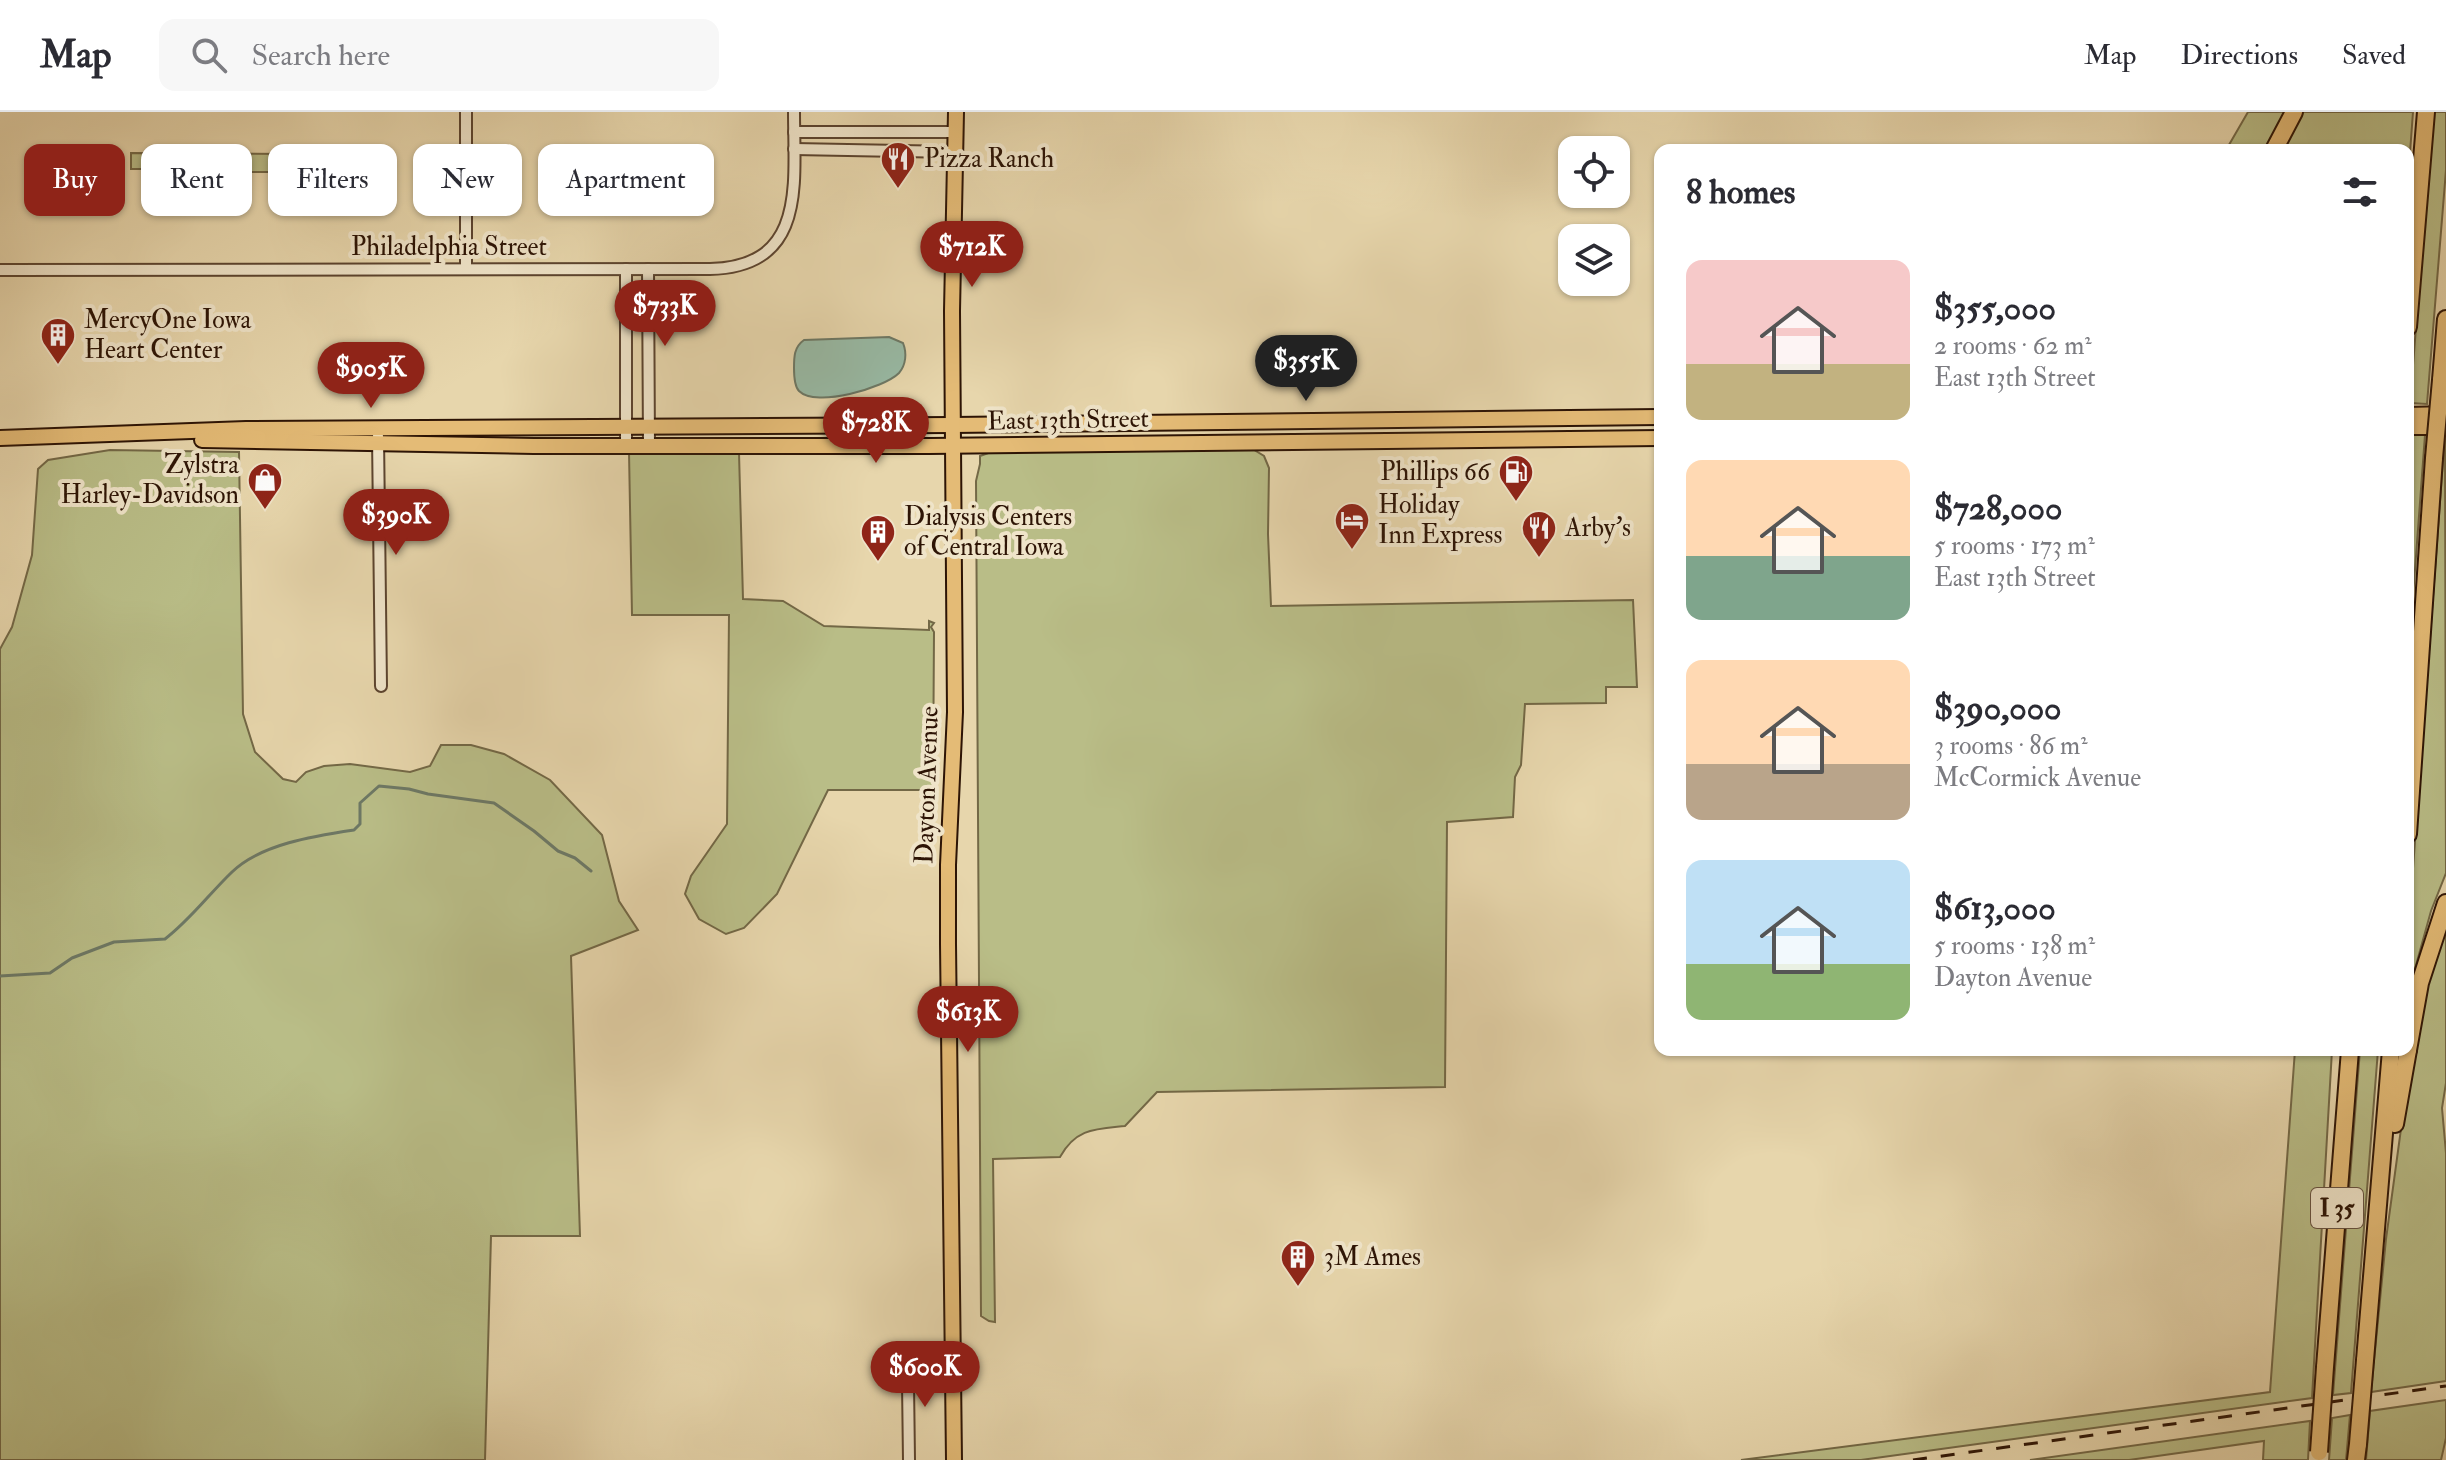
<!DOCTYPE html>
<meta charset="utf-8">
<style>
:root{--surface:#fff;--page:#f7f7f7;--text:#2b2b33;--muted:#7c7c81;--line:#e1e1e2;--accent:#8f2418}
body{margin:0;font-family:"IM FELL Double Pica",serif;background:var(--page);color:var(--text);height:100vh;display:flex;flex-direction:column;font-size:30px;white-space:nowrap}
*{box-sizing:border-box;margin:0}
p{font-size:26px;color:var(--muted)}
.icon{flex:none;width:44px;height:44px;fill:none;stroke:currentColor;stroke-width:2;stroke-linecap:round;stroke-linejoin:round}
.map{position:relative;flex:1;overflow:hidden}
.panel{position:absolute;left:1654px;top:32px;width:760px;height:912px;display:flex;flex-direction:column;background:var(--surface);border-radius:16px;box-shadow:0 2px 6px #0004}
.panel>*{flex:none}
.banner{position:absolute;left:24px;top:32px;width:760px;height:72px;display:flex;gap:16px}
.fabs{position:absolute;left:1558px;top:24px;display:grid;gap:16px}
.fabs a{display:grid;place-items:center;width:72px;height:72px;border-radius:16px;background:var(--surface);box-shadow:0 2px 6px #0004;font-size:40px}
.price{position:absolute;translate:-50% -68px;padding:0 18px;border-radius:28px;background:var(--accent);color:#fff;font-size:26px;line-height:52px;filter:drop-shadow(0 2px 4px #0008)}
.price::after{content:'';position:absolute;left:50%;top:48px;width:24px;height:18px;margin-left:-12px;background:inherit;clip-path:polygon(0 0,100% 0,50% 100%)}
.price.on{background:#222;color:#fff}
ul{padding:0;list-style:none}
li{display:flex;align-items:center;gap:24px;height:200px;padding:0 32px}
li span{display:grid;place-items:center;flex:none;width:224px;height:160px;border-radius:16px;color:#555}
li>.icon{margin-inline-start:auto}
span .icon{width:96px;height:96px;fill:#fffc;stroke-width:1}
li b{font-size:34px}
h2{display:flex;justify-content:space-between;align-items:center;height:96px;padding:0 32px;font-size:34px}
.chip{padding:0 28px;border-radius:16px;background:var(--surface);box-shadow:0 2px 6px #0004;font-size:28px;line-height:72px}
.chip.on{background:var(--accent);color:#fff}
header{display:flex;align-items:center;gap:48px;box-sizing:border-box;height:112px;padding:0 40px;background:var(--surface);border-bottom:2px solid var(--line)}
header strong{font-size:38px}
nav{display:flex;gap:44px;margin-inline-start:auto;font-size:28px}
.search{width:560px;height:72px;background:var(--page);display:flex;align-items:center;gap:20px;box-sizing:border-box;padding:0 28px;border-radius:16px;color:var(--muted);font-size:30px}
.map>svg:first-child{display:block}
.green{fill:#b9bd87;stroke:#736846;stroke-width:2}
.water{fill:#98baa5;stroke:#6d7865;stroke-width:2}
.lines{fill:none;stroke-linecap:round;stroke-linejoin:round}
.stream{stroke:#6d7865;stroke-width:3}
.minor-casing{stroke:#5c442f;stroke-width:14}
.major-casing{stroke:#2d1405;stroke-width:18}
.highway-casing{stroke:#2d1405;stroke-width:20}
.minor{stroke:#efe4c9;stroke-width:10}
.major{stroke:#e4bb76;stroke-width:14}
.highway{stroke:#e4bb76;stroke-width:16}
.rail{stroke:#2d1405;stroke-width:3;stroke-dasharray:14 14;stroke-linecap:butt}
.highway-bridge-casing{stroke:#2d1405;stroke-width:20;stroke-linecap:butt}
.highway-bridge{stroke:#e4bb76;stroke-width:16}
.labels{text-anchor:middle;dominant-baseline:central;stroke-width:8;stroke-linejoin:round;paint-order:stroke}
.shield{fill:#efe4c9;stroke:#675240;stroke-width:2}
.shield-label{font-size:24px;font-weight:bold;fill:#2d1405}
.poi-label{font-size:26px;fill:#2d1405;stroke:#efe4c9;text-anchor:start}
.street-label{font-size:26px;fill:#2d1405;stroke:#efe4c9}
</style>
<header>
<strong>Map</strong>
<div class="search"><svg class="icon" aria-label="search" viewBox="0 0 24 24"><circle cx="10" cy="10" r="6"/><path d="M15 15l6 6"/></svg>Search here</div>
<nav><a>Map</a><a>Directions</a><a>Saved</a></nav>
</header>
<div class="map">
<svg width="2446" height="1348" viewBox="0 0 2446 1348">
<rect width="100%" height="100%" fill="#e7d6ac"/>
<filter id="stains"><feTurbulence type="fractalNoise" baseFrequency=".0025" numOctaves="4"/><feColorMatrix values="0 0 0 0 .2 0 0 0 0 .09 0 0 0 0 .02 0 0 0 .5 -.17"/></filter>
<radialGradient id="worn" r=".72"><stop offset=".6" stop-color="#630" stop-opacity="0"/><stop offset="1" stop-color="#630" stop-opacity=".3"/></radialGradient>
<g class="green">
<path d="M2248,0H2287L2267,38H2226Z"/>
<path d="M2302,0H2413L2408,68V38H2282Z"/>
<path d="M2433,0H2446V58L2427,292L2410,291Z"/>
<path d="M304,38L307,41L306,57H298L289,51V60H159V62H147V57H131V41L291,42Z"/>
<path d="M2445,322L2446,761L2431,799L2408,882V824Z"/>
<path d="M2408,323H2425L2408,552Z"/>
<path d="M1251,336L1264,344L1269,356L1268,422L1271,494L1633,488L1637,575H1606V591L1525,592L1521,653L1515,665L1513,705L1447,710L1445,975L1157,980L1125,1014C1096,1017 1076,1016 1060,1045L993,1047L995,1210L989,1209L981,1204L976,369L980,352V344L994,339Z"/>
<path d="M110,338L239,340L243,602L255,640L283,667L296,670L306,660L324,654L350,652L410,660L430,654L441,633H471L504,642L550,668L602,723L619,789L638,818L571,844L580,1124H491L485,1348H0V537L12,515L32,443L38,357L48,348Z"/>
<path d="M629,340L739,341L743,487L783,489L824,514L929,518V509L934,511L931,515L934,520L933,678H828L777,782L744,816L726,822L699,807L685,782L691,764L727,712L729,503H632Z"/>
<path d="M2446,797V971L2442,996L2446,1041V1269L2371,1280L2386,1127L2412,936Z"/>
<path d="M2295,938H2332L2312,1286L1861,1348H1741L2270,1280Z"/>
<path d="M2360,938H2378L2351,1281L2333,1283Z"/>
<path d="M2446,1288V1326L2441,1348H2366L2370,1299Z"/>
<path d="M2350,1303L2346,1348H2329L2332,1306Z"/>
<path d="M2310,1309L2308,1348H2263L2264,1329L2129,1348H2030Z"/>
</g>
<path class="water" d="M889,225L903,231C907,241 906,253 899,261C884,276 816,296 799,279C794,274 794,263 794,256C794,245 794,235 804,228Z"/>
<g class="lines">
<path class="stream" d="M0,864L50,861L72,846L114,830L165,827C190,808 209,782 232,760C261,732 314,724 354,718L360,712V691L379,674L409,677L428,682L494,691L534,719L558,739L575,746L591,759"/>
<g class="minor-casing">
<g id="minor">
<path d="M466,0V156"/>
<path d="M794,20H955"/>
<path d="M794,37L955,40"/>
<path d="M626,157V334"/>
<path d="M648,157L649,334"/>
<path d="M0,158L710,157C807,155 794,72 794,0"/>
<path d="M378,324L381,574"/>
<path d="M909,1348L908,1271L910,1260L919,1256H952"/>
</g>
</g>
<g class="major-casing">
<g id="major">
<path d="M2408,303L2446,302"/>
<path d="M2408,315H2446"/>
<path d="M0,326L246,317L953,313L1660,305"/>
<path d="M202,328L534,334H929L1660,326"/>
<path d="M954,1348L948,832V753L955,600L952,199L956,0"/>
</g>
</g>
<g class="highway-casing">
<g id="highway">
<path d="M2274,38L2294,0"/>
<path d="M2408,215L2426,0"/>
<path d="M2441,268L2446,207"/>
<path d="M2408,722L2434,346"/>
<path d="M2408,938L2420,871L2446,791"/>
<path d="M2395,1012L2408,938"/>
<path d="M2365,1248L2391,938"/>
<path d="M2325,1255L2350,938"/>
<path d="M2356,1348L2358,1332"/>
</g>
</g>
<use href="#minor" class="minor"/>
<use href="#major" class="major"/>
<use href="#highway" class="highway"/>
<path class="rail" d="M1913,1348L2446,1274"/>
<g class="highway-bridge-casing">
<g id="highway-bridge">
<path d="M2434,346L2441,268"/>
<path d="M2358,1332L2365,1248"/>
<path d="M2319,1340L2325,1255"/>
</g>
</g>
<use href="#highway-bridge" class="highway-bridge"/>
</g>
<defs>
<g id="restaurant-pin" transform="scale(1.8)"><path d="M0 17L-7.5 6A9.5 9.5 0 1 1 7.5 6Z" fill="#8f2418" stroke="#efe4c9"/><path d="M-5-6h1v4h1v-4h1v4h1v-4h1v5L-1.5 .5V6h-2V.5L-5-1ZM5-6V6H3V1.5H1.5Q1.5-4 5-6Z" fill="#fff"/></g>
<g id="building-pin" transform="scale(1.8)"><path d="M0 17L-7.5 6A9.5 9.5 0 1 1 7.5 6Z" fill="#8f2418" stroke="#efe4c9"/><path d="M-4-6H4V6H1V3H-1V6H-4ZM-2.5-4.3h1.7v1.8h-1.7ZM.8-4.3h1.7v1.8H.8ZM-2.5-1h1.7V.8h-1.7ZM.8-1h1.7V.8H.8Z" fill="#fff"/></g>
<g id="fuel-pin" transform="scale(1.8)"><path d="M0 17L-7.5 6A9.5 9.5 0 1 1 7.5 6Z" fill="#8f2418" stroke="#efe4c9"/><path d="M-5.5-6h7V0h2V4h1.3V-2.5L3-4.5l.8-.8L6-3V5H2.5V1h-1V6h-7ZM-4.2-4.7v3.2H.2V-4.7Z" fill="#fff"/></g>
<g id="shop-pin" transform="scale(1.8)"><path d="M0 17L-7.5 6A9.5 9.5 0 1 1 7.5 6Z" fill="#8f2418" stroke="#efe4c9"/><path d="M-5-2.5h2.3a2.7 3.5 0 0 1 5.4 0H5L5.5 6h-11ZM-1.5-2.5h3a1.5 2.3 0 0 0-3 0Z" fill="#fff"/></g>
<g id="hotel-pin" transform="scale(1.8)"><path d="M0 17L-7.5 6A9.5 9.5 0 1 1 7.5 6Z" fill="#8f2418" stroke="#efe4c9"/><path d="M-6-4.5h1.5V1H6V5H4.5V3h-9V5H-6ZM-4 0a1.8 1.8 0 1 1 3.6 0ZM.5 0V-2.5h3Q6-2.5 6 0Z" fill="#fff"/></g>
</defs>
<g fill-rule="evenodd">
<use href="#restaurant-pin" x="898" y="47"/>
<use href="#building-pin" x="58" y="223"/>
<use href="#fuel-pin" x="1516" y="360"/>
<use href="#shop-pin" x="265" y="368"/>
<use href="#hotel-pin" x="1352" y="408"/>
<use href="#restaurant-pin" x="1539" y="416"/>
<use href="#building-pin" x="878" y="420"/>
<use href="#building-pin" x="1298" y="1145"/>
</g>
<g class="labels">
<rect class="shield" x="2311" y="1076" width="52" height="40" rx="6"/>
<g class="shield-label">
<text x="2337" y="1096">I 35</text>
</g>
<g class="poi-label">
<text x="924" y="47">Pizza Ranch</text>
<text x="84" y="208">MercyOne Iowa<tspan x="84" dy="30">Heart Center</tspan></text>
<text x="239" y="353" text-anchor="end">Zylstra<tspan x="239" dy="30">Harley-Davidson</tspan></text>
<text x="1490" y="360" text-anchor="end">Phillips 66</text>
<text x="1378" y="393">Holiday<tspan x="1378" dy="30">Inn Express</tspan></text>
<text x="904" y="405">Dialysis Centers<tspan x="904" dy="30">of Central Iowa</tspan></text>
<text x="1565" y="416">Arby's</text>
<text x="1324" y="1145">3M Ames</text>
</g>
<g class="street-label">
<text x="449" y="135">Philadelphia Street</text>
<text transform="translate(1068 308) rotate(-1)">East 13th Street</text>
<text transform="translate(927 673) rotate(-88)">Dayton Avenue</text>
</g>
</g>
<rect width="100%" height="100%" filter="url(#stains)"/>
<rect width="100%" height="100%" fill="url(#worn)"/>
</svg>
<div class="fabs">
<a><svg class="icon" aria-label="locate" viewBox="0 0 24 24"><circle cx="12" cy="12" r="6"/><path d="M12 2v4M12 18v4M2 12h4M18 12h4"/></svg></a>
<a><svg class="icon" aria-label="layers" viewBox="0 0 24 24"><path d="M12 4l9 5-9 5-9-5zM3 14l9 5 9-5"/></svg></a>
</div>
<b class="price" style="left:972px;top:177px">$712K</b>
<b class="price" style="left:665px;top:236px">$733K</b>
<b class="price on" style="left:1306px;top:291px">$355K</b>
<b class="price" style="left:371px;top:298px">$905K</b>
<b class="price" style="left:876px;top:353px">$728K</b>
<b class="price" style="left:396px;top:445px">$390K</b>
<b class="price" style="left:968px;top:942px">$613K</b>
<b class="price" style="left:925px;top:1297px">$600K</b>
<div class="banner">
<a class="chip on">Buy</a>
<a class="chip">Rent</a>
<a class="chip">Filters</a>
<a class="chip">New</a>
<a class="chip">Apartment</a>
</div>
<section class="panel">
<h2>8 homes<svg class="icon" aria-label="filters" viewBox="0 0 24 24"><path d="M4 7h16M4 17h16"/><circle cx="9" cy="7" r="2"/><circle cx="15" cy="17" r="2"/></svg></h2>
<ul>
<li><span style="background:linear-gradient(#f6c9c9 65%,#c2b280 0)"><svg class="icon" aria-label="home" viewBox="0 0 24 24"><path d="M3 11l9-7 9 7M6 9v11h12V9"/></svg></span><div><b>$355,000</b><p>2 rooms · 62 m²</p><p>East 13th Street</p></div></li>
<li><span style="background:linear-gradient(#ffd9b3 60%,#7fa58c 0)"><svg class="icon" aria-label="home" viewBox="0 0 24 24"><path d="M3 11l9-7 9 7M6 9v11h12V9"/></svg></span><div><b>$728,000</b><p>5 rooms · 173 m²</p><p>East 13th Street</p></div></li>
<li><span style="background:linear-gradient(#ffd9b3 65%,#b9a48a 0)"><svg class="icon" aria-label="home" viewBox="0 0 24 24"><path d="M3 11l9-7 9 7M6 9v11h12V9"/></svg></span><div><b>$390,000</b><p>3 rooms · 86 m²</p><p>McCormick Avenue</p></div></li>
<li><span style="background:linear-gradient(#bfe0f5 65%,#8fb573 0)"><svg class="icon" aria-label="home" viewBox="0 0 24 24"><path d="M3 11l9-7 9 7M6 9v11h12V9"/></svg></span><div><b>$613,000</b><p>5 rooms · 138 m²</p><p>Dayton Avenue</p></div></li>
</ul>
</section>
</div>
